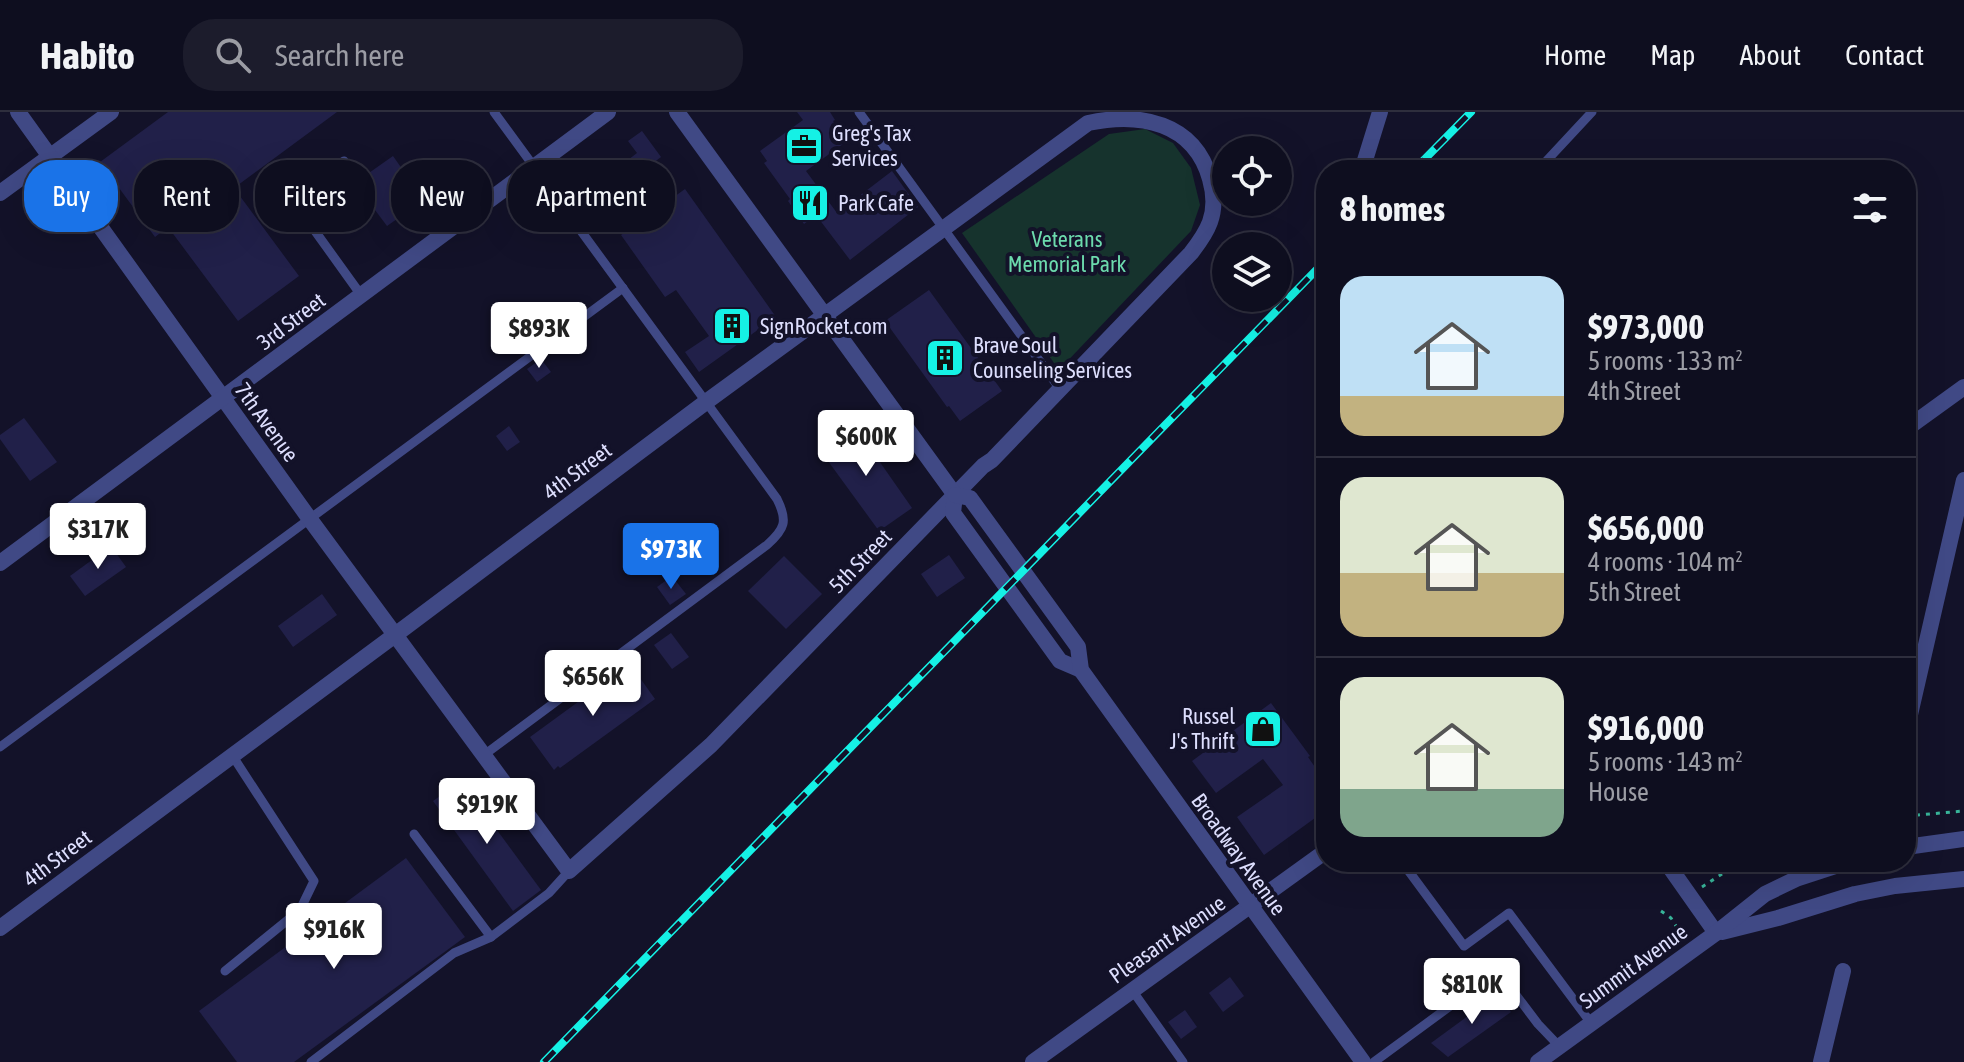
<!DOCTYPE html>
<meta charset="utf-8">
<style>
:root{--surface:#0e0e1f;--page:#1c1c2c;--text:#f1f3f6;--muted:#9b9ca4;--line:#2e2e3d;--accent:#1a73e8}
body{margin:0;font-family:"Asap Condensed",sans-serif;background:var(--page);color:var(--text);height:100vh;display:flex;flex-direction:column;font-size:30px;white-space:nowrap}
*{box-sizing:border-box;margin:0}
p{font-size:26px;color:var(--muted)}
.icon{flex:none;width:44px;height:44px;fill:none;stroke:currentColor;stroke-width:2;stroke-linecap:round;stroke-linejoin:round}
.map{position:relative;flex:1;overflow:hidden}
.details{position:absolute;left:1316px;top:48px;width:600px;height:712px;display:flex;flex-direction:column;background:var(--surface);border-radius:32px;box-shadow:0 8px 32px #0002,0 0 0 2px var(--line)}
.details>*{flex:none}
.hud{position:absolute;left:24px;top:48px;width:760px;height:72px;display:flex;gap:16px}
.fabs{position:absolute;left:1212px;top:24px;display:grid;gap:16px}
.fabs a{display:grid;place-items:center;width:80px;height:80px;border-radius:50%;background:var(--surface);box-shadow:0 8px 32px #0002,0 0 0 2px var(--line);font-size:40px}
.price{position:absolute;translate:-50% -68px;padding:0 18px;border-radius:8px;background:#fff;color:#222;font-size:26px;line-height:52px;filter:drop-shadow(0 2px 4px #0008)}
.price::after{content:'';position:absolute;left:50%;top:48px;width:24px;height:18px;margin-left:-12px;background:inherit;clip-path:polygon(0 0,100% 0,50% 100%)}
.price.on{background:var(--accent);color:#fff}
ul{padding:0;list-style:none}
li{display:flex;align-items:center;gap:24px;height:200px;padding:0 24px}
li+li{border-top:2px solid var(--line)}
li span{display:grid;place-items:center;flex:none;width:224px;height:160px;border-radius:24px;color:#555}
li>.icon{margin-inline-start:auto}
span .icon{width:96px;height:96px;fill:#fffc;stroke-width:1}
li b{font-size:34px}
h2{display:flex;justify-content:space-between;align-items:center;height:96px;padding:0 24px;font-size:34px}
.tag{padding:0 28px;border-radius:32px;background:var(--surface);box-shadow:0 8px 32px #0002,0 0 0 2px var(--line);font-size:28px;line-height:72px}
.tag.on{background:var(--accent);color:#fff}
header{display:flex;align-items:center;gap:48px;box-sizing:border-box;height:112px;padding:0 40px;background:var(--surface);border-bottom:2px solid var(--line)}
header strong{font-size:38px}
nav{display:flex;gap:44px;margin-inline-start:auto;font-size:28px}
.search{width:560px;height:72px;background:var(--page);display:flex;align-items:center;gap:20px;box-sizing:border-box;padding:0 28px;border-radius:32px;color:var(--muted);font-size:30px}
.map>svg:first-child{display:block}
.green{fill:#16332d}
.building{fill:#212049}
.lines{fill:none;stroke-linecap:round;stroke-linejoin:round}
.path{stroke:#38b59a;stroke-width:3;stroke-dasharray:4 6;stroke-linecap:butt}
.service{stroke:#404985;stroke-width:9}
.minor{stroke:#404985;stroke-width:16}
.tertiary{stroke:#404985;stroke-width:16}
.rail-casing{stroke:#15f1e5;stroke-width:8}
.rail{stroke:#131229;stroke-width:5;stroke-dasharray:15;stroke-linecap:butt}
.labels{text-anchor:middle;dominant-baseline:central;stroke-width:8;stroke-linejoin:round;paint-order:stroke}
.poi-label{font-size:22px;fill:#dddefd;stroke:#131229;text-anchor:start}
.park-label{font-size:22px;fill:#6cdaad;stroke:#131229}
.street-label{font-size:22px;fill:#dddefd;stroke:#131229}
</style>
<header>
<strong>Habito</strong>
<div class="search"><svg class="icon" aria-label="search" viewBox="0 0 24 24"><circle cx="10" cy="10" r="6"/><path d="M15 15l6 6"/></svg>Search here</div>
<nav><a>Home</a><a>Map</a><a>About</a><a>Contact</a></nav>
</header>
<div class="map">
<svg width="1964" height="950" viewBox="0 0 1964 950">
<rect width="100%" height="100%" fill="#131229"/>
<path class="green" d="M1145,17L1173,31L1191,56L1200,93L1191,119L1059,258L962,121L1109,22Z"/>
<g class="building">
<path d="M168,0H337L234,76L299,164L238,209L168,115L155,125L100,50Z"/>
<path d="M797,0H830L835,8L833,9L847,29L806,59L837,101L892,59L918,95L850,148L816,103L804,112L788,89L790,87L764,51L767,49L760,39L803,8Z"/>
<path d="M642,19L661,45L594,96L584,82L637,41L628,29Z"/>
<path d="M393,44L424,88L387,114L375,98L359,110L339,82Z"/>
<path d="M685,77L776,205L699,260L685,240L709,224L676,178L665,185L621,123Z"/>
<path d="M929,178L1002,279L960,309L949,294L947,295L885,209Z"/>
<path d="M541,247L551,260L537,270L527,257Z"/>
<path d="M24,306L57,350L30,369L0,327V323Z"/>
<path d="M854,313L912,396L879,419L820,338Z"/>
<path d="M509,314L520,330L507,339L496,324Z"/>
<path d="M111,434L126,455L85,484L70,464Z"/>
<path d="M949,443L965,466L937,485L921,462Z"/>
<path d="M784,444L822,482L786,517L748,479Z"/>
<path d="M672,464L686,482L670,493L657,475Z"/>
<path d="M322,482L337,503L293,535L278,514Z"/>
<path d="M671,521L689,545L672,557L654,533Z"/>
<path d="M630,552L655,587L560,656L558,654L554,658L530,625Z"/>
<path d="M1271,591L1310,644L1308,645L1326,671V698L1264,743L1237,705L1283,673L1263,647L1216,681L1192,649Z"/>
<path d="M461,669L541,778L513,799L433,689Z"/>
<path d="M406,746L465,825L294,950H237L199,899Z"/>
<path d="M1230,865L1244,884L1223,900L1209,881Z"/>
<path d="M1498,882L1511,900L1448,945L1431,931Z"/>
<path d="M1185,898L1197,915L1181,927L1168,910Z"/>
</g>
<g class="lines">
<g class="path">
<path d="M1906,704L1964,699"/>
<path d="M1702,775L1722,762L1761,750"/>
<path d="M1661,799L1671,806L1683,825"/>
</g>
<g class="service">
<path d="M859,0L1060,277"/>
<path d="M344,49L292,87L361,183"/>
<path d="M1538,58L1592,0"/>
<path d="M0,635L623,176"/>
<path d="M484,643L767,433C785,417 788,409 777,387L494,0"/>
<path d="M414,722L491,825L549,781L569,759"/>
<path d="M1402,750L1464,834L1509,801L1591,911"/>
<path d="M225,859L300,798L314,769L232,643"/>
<path d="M1132,878L1183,950"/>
<path d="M311,950L454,841L491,825"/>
<path d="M1374,950L1491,864L1507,871L1538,912L1559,934"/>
</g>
<g class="minor">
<path d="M0,81L111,0"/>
<path d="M1906,317L1964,275"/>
<path d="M1906,620L1964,368"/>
<path d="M0,816L395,523L706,290L1088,11C1140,0 1194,10 1210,67C1214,81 1215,96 1210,110C1206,121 1198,132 1191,141L992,348L983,354L711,633L569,759L309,406L18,0"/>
<path d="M1033,950L1326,739"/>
<path d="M1821,950L1843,859"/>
</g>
<g class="tertiary">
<path d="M677,0L955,383L953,401L1060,549L1081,558"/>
<path d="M1362,58L1380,0"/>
<path d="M955,383L970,386L1078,535L1081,558L1363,950"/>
<path d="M0,451L608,0"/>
<path d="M1906,735L1964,727"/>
<path d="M1666,750L1716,821"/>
<path d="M1722,820L1778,806L1855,782L1895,774L1964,767"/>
<path d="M1538,950L1716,821L1765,782L1796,767L1848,750"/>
</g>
<g class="rail-casing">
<g id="rail">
<path d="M1414,58L1471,0"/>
<path d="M544,950L1326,148"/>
</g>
</g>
<use href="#rail" class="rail"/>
</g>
<defs>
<g id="office-square" transform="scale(2)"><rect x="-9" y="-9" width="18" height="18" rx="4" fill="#15f1e5" stroke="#131229"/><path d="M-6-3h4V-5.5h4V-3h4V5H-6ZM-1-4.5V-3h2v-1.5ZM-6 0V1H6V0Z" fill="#111"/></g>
<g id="restaurant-square" transform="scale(2)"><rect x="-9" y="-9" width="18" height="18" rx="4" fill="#15f1e5" stroke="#131229"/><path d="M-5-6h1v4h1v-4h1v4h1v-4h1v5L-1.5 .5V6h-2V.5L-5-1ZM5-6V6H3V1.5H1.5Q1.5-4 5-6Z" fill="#111"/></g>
<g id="building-square" transform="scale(2)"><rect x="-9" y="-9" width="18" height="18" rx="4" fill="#15f1e5" stroke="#131229"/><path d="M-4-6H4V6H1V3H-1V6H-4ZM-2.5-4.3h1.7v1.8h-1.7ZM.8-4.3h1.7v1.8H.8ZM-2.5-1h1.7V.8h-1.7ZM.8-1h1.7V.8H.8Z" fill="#111"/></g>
<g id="shop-square" transform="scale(2)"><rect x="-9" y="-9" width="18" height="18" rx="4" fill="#15f1e5" stroke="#131229"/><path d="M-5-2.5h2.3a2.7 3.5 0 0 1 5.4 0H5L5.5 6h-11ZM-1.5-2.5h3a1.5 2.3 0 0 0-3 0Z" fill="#111"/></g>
</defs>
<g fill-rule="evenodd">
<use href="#office-square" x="804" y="34"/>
<use href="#restaurant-square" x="810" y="91"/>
<use href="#building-square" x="732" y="214"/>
<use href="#building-square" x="945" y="246"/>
<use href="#shop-square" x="1263" y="617"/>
</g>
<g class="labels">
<g class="poi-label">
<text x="832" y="21">Greg's Tax<tspan x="832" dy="25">Services</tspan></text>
<text x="838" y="91">Park Cafe</text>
<text x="760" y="214">SignRocket.com</text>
<text x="973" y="233">Brave Soul<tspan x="973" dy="25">Counseling Services</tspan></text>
<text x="1235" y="604" text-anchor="end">Russel<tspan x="1235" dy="25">J's Thrift</tspan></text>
</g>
<g class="park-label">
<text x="1067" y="127">Veterans<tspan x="1067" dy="25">Memorial Park</tspan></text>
</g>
<g class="street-label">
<text transform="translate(291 209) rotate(-37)">3rd Street</text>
<text transform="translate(267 310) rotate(54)">7th Avenue</text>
<text transform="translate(577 359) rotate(-37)">4th Street</text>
<text transform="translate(860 449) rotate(-46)">5th Street</text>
<text transform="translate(1239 742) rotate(54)">Broadway Avenue</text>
<text transform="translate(57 746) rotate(-37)">4th Street</text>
<text transform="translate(1167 827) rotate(-35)">Pleasant Avenue</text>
<text transform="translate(1633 854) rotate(-36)">Summit Avenue</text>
</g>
</g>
</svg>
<div class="fabs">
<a><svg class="icon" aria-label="locate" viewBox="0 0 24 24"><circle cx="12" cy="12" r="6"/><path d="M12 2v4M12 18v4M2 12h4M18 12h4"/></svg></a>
<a><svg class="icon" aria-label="layers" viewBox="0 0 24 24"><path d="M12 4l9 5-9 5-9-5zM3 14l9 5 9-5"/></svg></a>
</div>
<b class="price" style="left:539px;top:258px">$893K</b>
<b class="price" style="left:866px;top:366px">$600K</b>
<b class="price" style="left:98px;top:459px">$317K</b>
<b class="price on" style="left:671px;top:479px">$973K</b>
<b class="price" style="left:593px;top:606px">$656K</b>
<b class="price" style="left:487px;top:734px">$919K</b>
<b class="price" style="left:334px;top:859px">$916K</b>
<b class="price" style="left:1472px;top:914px">$810K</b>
<div class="hud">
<a class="tag on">Buy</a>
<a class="tag">Rent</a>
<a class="tag">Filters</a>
<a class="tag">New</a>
<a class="tag">Apartment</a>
</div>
<section class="details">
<h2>8 homes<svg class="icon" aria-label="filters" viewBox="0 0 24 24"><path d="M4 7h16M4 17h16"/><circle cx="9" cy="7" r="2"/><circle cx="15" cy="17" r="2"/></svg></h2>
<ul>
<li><span style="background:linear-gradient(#bfe0f5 75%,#c2b280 0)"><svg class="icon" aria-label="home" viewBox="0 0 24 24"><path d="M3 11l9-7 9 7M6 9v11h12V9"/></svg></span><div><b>$973,000</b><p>5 rooms · 133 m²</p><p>4th Street</p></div></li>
<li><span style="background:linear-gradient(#dfe7d0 60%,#c2b280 0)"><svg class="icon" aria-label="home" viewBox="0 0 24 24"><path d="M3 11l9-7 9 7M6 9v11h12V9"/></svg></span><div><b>$656,000</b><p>4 rooms · 104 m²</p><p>5th Street</p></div></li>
<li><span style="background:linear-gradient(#dfe7d0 70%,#7fa58c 0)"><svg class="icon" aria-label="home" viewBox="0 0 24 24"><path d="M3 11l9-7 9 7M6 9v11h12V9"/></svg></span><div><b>$916,000</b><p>5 rooms · 143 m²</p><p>House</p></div></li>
</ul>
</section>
</div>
